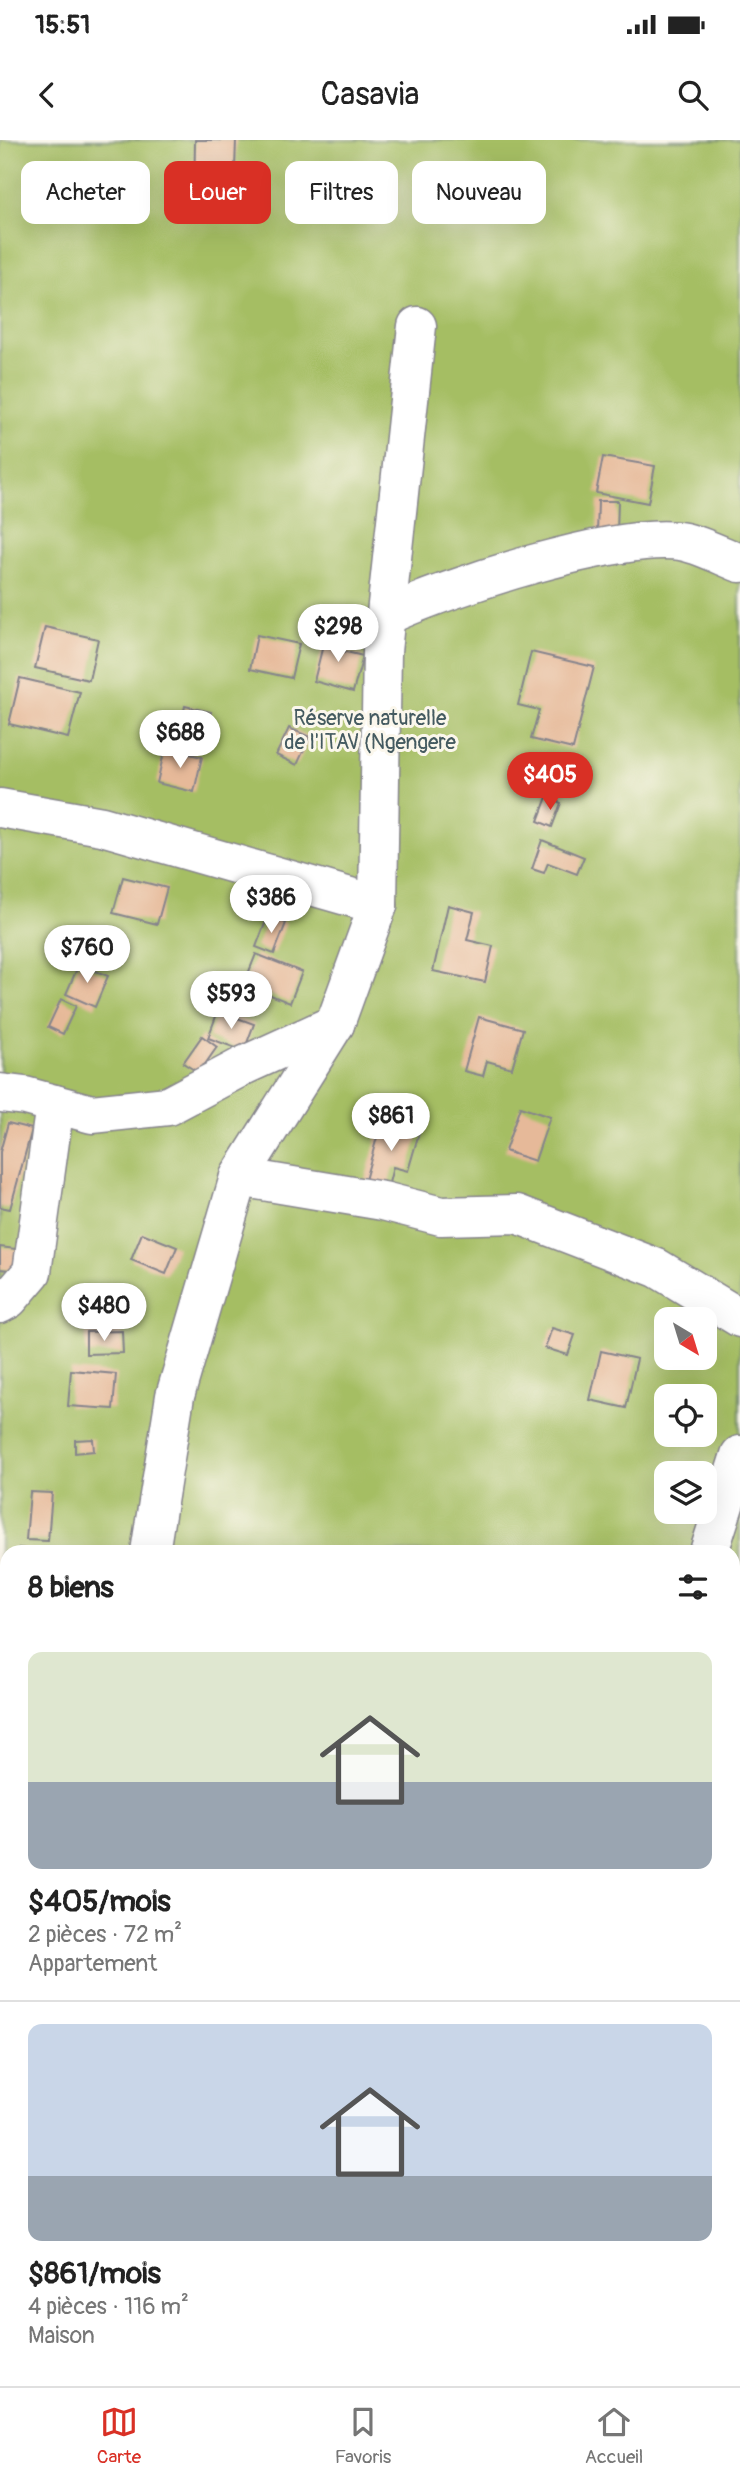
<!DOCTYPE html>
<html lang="fr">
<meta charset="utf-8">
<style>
:root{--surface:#fff;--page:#f2f2f2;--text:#222;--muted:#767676;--line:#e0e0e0;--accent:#d93025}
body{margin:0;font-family:Pangolin,sans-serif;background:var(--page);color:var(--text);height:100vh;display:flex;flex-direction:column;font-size:26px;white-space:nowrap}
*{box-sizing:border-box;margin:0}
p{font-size:23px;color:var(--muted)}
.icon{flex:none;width:38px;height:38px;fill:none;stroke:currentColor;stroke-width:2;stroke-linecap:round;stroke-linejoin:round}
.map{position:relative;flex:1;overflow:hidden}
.details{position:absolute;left:0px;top:1405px;width:740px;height:842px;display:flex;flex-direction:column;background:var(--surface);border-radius:21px 21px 0 0;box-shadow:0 7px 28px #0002}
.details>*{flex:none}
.top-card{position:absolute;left:21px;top:21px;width:698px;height:63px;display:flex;gap:14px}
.needle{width:46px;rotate:142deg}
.controls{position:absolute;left:654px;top:1167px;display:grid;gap:14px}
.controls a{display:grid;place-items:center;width:63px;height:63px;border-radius:14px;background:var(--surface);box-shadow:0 7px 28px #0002;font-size:35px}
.price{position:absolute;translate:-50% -60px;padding:0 16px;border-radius:24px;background:#fff;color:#222;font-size:23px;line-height:46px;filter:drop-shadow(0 2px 4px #0008)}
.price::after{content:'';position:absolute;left:50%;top:42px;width:21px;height:16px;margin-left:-10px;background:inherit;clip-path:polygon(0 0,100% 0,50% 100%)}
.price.selected{background:var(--accent);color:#fff}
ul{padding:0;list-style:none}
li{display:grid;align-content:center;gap:14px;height:371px;padding:0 28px}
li+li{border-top:2px solid var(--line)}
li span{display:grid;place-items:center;height:217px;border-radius:14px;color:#555}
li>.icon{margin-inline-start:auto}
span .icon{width:126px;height:126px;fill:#fffc;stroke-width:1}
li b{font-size:30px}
h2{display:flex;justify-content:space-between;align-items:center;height:84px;padding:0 28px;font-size:30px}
.tag{padding:0 24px;border-radius:14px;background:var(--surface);box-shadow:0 7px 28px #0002;font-size:24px;line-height:63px}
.tag.selected{background:var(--accent);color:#fff}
.status{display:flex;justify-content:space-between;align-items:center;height:49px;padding:0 35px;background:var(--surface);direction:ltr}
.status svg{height:19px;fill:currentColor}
header{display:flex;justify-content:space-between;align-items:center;height:91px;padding:0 28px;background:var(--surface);font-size:32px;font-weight:600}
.tabs{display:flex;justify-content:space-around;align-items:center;height:98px;border-top:2px solid var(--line);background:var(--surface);font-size:19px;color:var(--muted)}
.tabs a{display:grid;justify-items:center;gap:4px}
.tabs .selected{color:var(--accent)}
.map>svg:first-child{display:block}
.green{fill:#a5be64;stroke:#607661;stroke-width:2;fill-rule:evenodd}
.building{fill:#e6b999}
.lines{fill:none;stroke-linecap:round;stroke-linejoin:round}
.minor-casing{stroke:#86848c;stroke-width:41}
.minor{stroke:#fff;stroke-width:38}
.labels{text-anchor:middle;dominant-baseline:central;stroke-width:6;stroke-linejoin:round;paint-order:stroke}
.park-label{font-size:21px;fill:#445a60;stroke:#fbf7ec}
</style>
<div class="status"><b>15:51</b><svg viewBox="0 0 49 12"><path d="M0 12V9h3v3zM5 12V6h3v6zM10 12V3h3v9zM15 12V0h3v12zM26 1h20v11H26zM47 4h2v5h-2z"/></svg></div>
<header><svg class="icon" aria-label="back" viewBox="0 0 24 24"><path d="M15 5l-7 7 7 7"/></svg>Casavia<svg class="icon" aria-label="search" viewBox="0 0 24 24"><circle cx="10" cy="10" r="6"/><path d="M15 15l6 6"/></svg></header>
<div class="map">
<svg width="740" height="2246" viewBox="0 0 740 2246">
<rect width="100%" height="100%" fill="#fbf7ec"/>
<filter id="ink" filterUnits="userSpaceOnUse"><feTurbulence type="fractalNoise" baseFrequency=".0143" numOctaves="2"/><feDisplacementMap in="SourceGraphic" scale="14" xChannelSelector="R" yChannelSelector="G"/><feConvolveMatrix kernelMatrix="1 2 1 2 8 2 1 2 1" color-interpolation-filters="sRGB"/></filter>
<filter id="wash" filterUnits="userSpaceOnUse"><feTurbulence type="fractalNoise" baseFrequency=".00686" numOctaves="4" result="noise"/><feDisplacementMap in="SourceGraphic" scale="28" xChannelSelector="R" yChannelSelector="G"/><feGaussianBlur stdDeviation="1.57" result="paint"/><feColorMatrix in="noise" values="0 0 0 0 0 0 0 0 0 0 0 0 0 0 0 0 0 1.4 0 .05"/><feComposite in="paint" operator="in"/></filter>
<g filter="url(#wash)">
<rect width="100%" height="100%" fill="#f2daba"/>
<path class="green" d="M0,0H740V2246H0V2238L7,2231V2240H733V1412H7V1715L0,1724ZM667,1180H705V1218H667ZM667,1256H705V1295H667ZM667,1334H705V1372H667Z"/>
<g id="blocks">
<g class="building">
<path d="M195,0H236L234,60H194Z"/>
<path d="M603,317L655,326L648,363L596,353Z"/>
<path d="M598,361H618L617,395H597Z"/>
<path d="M45,487L98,499L89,540L35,528Z"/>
<path d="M327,489L346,495L342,511L363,516L353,552L314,541Z"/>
<path d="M257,495L299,504L291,538L250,529Z"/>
<path d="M531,512L594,527L573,609L531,599L539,570L518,565Z"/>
<path d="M20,538L80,552L68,598L9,584Z"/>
<path d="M185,566L211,572L202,608L177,602Z"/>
<path d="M289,588L310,597L297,625L276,615Z"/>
<path d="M165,608L202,617L194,652L157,643Z"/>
<path d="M547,657L561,663L552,687L538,681Z"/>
<path d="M542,700L584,717L577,734L548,723L544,733L532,729Z"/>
<path d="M123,737L167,748L157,784L113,773Z"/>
<path d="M448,765L474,772L467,800L493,806L485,842L433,831Z"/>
<path d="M268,776L286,783L274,814L256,807Z"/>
<path d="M256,814L302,832L290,863L244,844Z"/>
<path d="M79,824L108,836L95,867L66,854Z"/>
<path d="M61,859L76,866L63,894L48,887Z"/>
<path d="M218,871L254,884L244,911L208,898Z"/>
<path d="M479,877L523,889L512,928L487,921L483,936L464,931Z"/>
<path d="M202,896L217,907L199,933L183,923Z"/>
<path d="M520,967L550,977L535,1021L505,1011Z"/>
<path d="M8,983L32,989L10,1069L0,1067V1012Z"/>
<path d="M381,983L419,993L408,1031L393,1027L388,1047L365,1040Z"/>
<path d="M142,1093L177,1107L166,1134L131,1120Z"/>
<path d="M0,1107L24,1110L21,1131L0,1129Z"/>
<path d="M552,1188L575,1195L568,1215L545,1208Z"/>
<path d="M122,1191L123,1213L86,1214V1192Z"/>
<path d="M601,1211L637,1219L626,1268L590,1260Z"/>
<path d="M71,1230L116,1234L113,1269L68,1266Z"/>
<path d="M93,1299L94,1311L75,1313V1300Z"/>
<path d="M30,1352L52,1353L48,1401L26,1400Z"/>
<path d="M19,1408L38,1411V1412H18Z"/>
<path d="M0,1531L7,1533V1573L0,1571Z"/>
<path d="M735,1569L740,1572V1587L733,1598Z"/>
<path d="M733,1606L740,1611V1648L735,1654Z"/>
<path d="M0,1750L7,1753V1834L0,1831Z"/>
<path d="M4,1989L7,1991V2012L0,2007V1994Z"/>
<path d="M0,2015L7,2020V2028L0,2037Z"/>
<path d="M733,2128L740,2131L737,2146L733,2144Z"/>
<path d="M44,2240H56L62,2246H37Z"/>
<path d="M75,2240H132L138,2246H73Z"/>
<path d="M571,2240H613L612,2246H578L570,2244Z"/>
<path d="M661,2240H718L730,2246H658Z"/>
</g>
</g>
</g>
<g filter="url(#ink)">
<use href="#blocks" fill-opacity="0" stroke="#86848c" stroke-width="2"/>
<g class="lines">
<g class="minor-casing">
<g id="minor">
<path d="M386,476C445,448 623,389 685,402C703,406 722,416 740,423"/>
<path d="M0,668L102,686L378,765"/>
<path d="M0,953L25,956L92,974L168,966L245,925L335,884"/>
<path d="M239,1037L383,1061L441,1076L517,1074L657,1128L740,1178"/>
<path d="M0,1164L9,1159L32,1132L55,964"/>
<path d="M150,1412L175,1256L239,1037L335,884L378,765L382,511L417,186"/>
<path d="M709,1412L740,1315"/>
<path d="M733,1516L740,1520"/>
<path d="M733,1881L740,1885"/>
<path d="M733,2190L740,2195"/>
<path d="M298,2246L303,2240"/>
</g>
</g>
<use href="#minor" class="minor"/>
</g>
</g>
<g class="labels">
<g class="park-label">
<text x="370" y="578">Réserve naturelle<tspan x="370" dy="24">de l'ITAV (Ngengere</tspan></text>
</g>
</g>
</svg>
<div class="controls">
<a><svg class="needle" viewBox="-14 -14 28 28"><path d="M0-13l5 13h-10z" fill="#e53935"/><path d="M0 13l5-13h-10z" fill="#767676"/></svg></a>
<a><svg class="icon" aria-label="locate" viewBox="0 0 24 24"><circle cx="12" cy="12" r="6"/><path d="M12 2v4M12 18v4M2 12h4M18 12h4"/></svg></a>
<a><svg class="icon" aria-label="layers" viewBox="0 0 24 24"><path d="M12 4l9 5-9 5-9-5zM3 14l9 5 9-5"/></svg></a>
</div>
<b class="price" style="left:338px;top:524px">$298</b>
<b class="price" style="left:180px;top:630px">$688</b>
<b class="price selected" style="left:550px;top:672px">$405</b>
<b class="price" style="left:271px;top:795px">$386</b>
<b class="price" style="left:87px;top:845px">$760</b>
<b class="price" style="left:231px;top:891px">$593</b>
<b class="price" style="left:391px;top:1013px">$861</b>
<b class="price" style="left:104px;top:1203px">$480</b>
<div class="top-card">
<a class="tag">Acheter</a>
<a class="tag selected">Louer</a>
<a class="tag">Filtres</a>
<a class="tag">Nouveau</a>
</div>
<section class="details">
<h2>8 biens<svg class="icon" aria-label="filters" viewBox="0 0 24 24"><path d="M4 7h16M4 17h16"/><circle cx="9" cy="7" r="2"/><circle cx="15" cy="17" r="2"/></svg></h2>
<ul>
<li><span style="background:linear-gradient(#dfe7d0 60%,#9aa5b1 0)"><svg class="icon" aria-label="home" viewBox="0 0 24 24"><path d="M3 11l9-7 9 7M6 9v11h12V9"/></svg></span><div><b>$405/mois</b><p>2 pièces · 72 m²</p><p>Appartement</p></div></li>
<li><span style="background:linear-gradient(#c9d6e8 70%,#9aa5b1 0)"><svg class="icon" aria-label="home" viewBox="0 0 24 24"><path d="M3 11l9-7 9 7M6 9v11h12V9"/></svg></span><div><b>$861/mois</b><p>4 pièces · 116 m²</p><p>Maison</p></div></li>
</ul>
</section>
</div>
<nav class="tabs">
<a class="selected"><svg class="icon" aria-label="map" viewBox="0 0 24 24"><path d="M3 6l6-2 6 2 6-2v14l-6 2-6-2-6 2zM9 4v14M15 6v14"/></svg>Carte</a>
<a><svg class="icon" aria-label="saved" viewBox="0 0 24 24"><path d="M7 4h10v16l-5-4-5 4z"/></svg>Favoris</a>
<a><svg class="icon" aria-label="home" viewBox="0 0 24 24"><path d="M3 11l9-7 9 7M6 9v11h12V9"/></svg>Accueil</a>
</nav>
